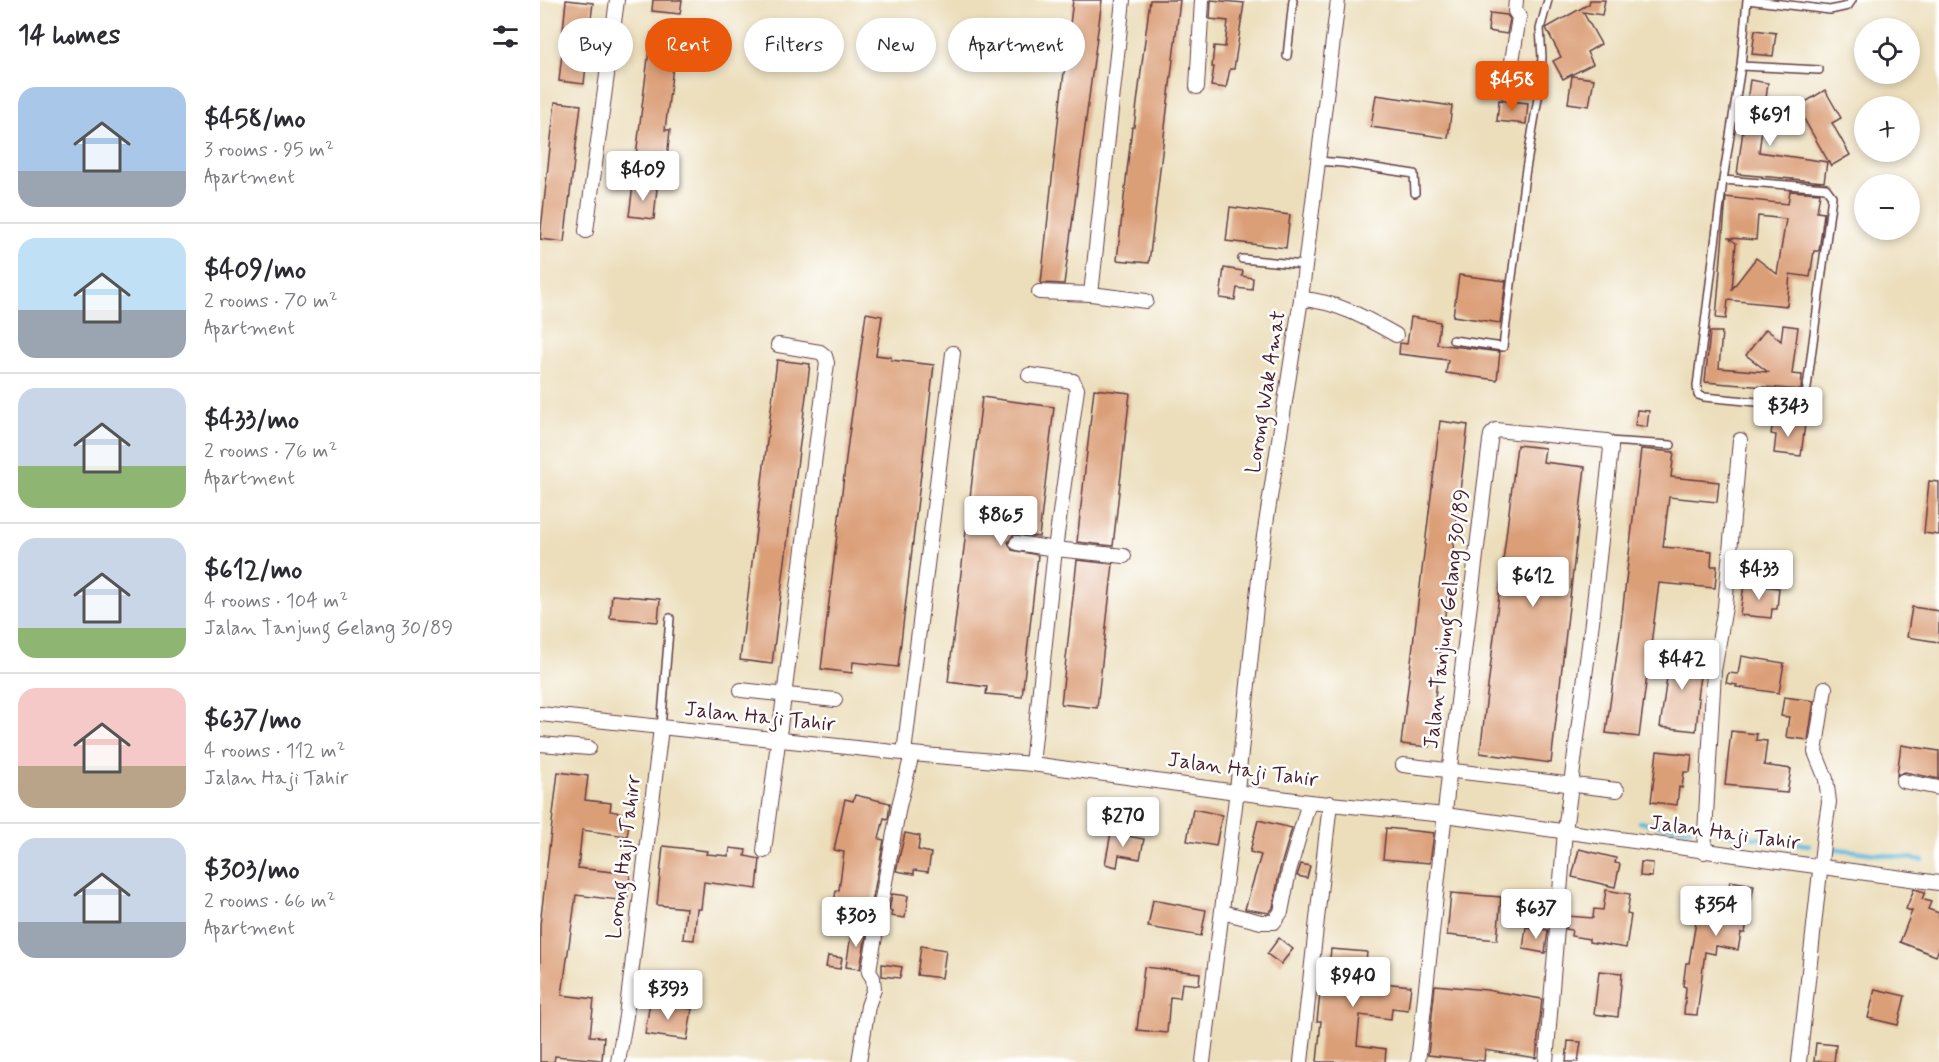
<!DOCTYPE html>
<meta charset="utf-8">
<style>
:root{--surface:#fff;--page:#f7f7f7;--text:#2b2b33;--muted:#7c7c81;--line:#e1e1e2;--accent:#ea580c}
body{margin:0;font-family:Mynerve,sans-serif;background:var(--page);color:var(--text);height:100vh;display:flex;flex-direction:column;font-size:22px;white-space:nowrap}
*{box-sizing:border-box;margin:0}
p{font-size:20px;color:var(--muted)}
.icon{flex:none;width:33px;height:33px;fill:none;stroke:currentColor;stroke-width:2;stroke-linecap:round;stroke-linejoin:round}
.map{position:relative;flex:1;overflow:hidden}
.sheet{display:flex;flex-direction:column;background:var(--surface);width:540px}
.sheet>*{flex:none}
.banner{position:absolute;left:18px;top:18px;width:570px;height:54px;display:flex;gap:12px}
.buttons{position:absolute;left:1314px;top:18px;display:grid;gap:12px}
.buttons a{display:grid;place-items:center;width:66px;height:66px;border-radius:50%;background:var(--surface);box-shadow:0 3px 9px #0003;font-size:30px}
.price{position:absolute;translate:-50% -51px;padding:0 14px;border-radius:6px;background:#fff;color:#222;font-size:20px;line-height:39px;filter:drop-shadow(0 2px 3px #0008)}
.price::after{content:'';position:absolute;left:50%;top:36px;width:18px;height:14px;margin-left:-9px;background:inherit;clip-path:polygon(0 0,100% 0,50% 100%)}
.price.on{background:var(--accent);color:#fff}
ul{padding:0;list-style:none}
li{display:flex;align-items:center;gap:18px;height:150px;padding:0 18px}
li+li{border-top:2px solid var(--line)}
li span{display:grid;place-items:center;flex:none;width:168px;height:120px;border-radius:18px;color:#555}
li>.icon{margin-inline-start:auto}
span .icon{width:72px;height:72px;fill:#fffc;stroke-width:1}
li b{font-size:26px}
h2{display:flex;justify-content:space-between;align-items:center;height:72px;padding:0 18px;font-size:26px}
.pill{padding:0 21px;border-radius:27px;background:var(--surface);box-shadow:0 3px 9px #0003;font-size:21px;line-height:54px}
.pill.on{background:var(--accent);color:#fff}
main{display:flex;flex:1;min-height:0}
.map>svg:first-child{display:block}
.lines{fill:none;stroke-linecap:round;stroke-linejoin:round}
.stream{stroke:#5ab9d9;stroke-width:4.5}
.building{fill:#db9f78;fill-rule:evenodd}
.lane-casing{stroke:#623c41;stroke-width:10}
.street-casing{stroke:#623c41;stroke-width:16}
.lane{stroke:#fff;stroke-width:7}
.street{stroke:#fff;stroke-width:14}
.labels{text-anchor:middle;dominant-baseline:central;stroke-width:5;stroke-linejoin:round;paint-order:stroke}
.street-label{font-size:21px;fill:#4a1f2b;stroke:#fff}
</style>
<main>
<section class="sheet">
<h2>14 homes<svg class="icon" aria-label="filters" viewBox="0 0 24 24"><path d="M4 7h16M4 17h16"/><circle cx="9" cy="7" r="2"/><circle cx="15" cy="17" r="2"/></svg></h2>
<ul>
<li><span style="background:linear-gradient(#a9c7e8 70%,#9aa5b1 0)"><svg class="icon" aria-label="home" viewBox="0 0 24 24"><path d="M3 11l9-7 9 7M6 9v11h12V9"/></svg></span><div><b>$458/mo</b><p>3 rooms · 95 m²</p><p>Apartment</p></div></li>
<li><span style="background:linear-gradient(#bfe0f5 60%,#9aa5b1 0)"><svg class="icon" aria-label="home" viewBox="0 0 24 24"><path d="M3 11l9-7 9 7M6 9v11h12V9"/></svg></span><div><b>$409/mo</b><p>2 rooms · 70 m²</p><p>Apartment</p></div></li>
<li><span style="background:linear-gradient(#c9d6e8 65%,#8fb573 0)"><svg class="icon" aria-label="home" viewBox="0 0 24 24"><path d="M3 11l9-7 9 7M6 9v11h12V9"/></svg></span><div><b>$433/mo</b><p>2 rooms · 76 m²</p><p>Apartment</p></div></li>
<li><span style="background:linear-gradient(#c9d6e8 75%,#8fb573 0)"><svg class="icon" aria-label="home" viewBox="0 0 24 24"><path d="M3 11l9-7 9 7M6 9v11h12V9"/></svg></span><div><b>$612/mo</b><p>4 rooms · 104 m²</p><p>Jalan Tanjung Gelang 30/89</p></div></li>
<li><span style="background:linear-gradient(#f6c9c9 65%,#b9a48a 0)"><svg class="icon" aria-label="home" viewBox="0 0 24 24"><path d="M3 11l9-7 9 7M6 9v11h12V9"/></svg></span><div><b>$637/mo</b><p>4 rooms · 112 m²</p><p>Jalan Haji Tahir</p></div></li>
<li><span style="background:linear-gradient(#c9d6e8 70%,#9aa5b1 0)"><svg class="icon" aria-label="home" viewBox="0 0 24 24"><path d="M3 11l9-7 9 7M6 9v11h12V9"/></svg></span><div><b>$303/mo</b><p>2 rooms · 66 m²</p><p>Apartment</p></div></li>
</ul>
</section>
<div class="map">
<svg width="1399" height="1062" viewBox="0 0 1399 1062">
<rect width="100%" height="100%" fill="#fff"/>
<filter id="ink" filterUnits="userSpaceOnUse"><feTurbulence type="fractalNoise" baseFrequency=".0167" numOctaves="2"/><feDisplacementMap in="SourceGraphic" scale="12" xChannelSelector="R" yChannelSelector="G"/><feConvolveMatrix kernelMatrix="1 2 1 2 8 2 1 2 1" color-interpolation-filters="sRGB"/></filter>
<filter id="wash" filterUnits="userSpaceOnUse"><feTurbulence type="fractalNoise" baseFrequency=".008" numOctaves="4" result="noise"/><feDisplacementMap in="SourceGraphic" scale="24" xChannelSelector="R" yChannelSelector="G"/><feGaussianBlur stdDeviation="1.35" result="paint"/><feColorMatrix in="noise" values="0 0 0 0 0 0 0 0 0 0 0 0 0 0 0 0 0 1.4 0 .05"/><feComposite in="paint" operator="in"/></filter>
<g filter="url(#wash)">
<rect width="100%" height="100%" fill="#ecdebb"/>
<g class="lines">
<g class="stream">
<path d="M1099,822L1150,829"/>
<path d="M1180,833L1269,845"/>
<path d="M1291,848L1383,860"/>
</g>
</g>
<g id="blocks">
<g class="building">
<path d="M26,0L53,3L49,34L23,31Z"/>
<path d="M113,0H142L140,14L112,11Z"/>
<path d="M533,0H562L524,284L501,283L519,113Z"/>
<path d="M610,0H640L609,263L577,260L592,127H594Z"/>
<path d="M671,0L704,3L694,69H690L686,88L671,86L674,67H672L674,46L685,47L688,21L670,19Z"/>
<path d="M1050,0H1065L1062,15L1043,12L1061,44L1047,52L1053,64L1023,79L1013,61L1021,57L1006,28L1049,4Z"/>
<path d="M950,13L967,15L970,19L967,34L948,31Z"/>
<path d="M1215,30L1236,33L1233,56L1212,54Z"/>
<path d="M111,33L137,36L125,130H130L126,168L95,164Z"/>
<path d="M22,53L47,56L44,84L19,81Z"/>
<path d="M1032,76L1054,79L1049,106L1028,103Z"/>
<path d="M1210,80L1228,83L1219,152L1287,162L1284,182L1197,174Z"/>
<path d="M1285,90L1301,118L1292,123L1310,155L1291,166L1257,107Z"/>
<path d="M836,95L912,106L908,138L831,127Z"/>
<path d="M959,100L988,103L986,124L957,121Z"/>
<path d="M15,102L41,105L24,242L0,239Z"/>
<path d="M93,185L117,188L114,219L89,216Z"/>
<path d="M1250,191L1280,193L1277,212L1284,213L1279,251H1274L1270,277L1250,274L1247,306L1188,300L1186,319L1176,318L1186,197L1248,204ZM1218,216L1246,219L1237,274L1216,258L1192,289L1196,243L1189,238L1216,240Z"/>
<path d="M690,207L750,215L746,248L686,241Z"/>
<path d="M684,268L703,271L702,276L713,278L712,290L697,288L695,300L680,298Z"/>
<path d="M919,275L966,281L960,323L913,316Z"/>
<path d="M326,313L342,316L336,355L351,357V360L394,365L358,667L313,662L312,673L281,669L308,442Z"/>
<path d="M871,317L900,322L897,344L960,352L957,380L906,373L908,360L859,354L860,343L867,344Z"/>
<path d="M1243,325L1258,327L1252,374L1262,375L1261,390L1165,382L1170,332H1182L1179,368L1228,372L1206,355L1226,329L1241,341Z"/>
<path d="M237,360L270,364L232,664L200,660Z"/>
<path d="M554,389L590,393L573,546L537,542Z"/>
<path d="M442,397L514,407L499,537L474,534L468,542L472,550L498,555L482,697L446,694L447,687L408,682Z"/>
<path d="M1097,410L1109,411L1107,427L1095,425Z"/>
<path d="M900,421L928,425L889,747L861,744Z"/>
<path d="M1233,421L1265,424L1261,456L1234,453L1236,435L1231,434Z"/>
<path d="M977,445L1005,448L1003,462L1045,467L1011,763L940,753Z"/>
<path d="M1101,449L1134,452L1131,477L1179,482L1177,502L1129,497L1123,547L1172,551L1171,566H1177L1175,588L1119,583L1099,737L1066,733L1081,624Z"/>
<path d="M1389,481L1399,482V535L1384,533Z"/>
<path d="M537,560L573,564L557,708L521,704Z"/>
<path d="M1204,584L1239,588L1237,609H1232L1231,618L1200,615Z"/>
<path d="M72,595L120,599L118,622L70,618Z"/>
<path d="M1372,607L1399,611V642L1367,637Z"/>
<path d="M1131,649L1163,654L1157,698H1159L1156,731L1120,727Z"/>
<path d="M1201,656L1244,663L1239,693L1196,687L1197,685L1186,683L1188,673L1198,674Z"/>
<path d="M1244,697L1274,701L1268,740L1246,737L1249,717L1241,716Z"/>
<path d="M1191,731L1217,734L1216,740L1227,741L1224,765L1251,769L1247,793L1235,792V790L1185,785Z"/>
<path d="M1361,745L1399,751V779L1365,772L1357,775Z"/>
<path d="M1117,751L1152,755L1150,772H1144L1142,788L1139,787L1137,805L1111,802Z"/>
<path d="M18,772L48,776L45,800L71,803L70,811L82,813L81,822L89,824L87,836L42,830L38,868L90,874L87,901L36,895L22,995L54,999L50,1036L64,1037L62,1060L15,1056L14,1062H0V925Z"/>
<path d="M315,795L350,803L348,819L344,818L339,839L344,840L331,908L294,903L296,890H299L304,852L294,850L305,799L313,801Z"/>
<path d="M653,809L682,815L676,846L647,841Z"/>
<path d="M718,820L752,828L740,869L733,908L729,913L705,909L721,855L710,852Z"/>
<path d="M846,828L894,833L890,863L843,859Z"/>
<path d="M365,833L380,836L378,850L391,853L388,872L374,870V874L356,871Z"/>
<path d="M571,833L604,839L600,859L579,855L577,867L565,864Z"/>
<path d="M123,846L167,851L166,854L189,856L190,848L206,850L205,856L220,859L217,889L164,882L161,909H157L154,940L143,939L146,908L117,905Z"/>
<path d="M1039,849L1076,858L1075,863L1080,864L1075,887L1032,877Z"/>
<path d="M1101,862L1113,863L1112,877L1100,876Z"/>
<path d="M761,864L770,866L767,878L757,876Z"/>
<path d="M1190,881L1214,885L1205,933H1201L1198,950L1176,946L1175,954L1165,952L1157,1015L1144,1014L1146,987L1143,986L1146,963H1149L1159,904L1185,908Z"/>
<path d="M1374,889L1385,892L1382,899L1391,902L1388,909L1399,913V949L1396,956L1360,942L1372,911L1366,909Z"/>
<path d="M1066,890L1090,894L1087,914L1091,915L1086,948L1049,942V939L1031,936L1032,930L1026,929L1027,916L1053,918L1054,909L1063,910Z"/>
<path d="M911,893L961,897L957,940L907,935Z"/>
<path d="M352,894L368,896L365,918L351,916L352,911L349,910Z"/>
<path d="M613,900L666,910L661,936L608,927Z"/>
<path d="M986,927L1008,930L1005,953L983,949Z"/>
<path d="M312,928L327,931L320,969L306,967Z"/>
<path d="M739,938L753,949L741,964L727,954Z"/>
<path d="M381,946L406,950L402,978L377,975Z"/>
<path d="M791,949L827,952L824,981L871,986L868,1010L852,1008L851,1019L820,1015L817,1045L846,1049L845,1062H777L781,1021H777L781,985L787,986Z"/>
<path d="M288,956L302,958L300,969L286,967Z"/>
<path d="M342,964L362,967L360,978L342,976Z"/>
<path d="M604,967L660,973L659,985L642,983L640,998L630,997L627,1033L597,1030Z"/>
<path d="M1059,971L1082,973L1078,1017L1054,1014Z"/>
<path d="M895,985L946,990L1002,999L996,1058L945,1050L944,1061L888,1055Z"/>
<path d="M1335,989L1365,996L1358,1025L1328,1018Z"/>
<path d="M110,1002L152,1009L147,1040L105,1034Z"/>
<path d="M1028,1041L1041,1042L1038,1062H1026Z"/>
<path d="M1276,1043L1296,1045L1294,1062L1274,1061Z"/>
</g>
</g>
</g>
<g filter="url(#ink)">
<use href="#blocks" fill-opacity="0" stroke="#623c41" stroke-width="1.5"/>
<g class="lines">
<g class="lane-casing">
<g id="lane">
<path d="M747,56L753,0"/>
<path d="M1201,66L1279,70"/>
<path d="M778,161L803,163L874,174L875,193"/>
<path d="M1183,180L1157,386L1158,395L1164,397L1259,406L1265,403L1292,196L1286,188L1183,180L1201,66L1207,0L1290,10L1308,6L1312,0"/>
<path d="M702,259L764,265"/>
<path d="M913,340L963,347L985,175L999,92L1002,57L1000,29L1008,0"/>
<path d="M1068,441L1131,445"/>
<path d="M121,728L130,618"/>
</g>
</g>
<g class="street-casing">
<g id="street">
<path d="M657,87L662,0"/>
<path d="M967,93L979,17L975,11L976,0"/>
<path d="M46,231L77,0"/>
<path d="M499,292L551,294L606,301"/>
<path d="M551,294L583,0"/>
<path d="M761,299C796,301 826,318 856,335"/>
<path d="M489,375L533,381L537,389L515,549L492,764"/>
<path d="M477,543L515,549L584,556"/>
<path d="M201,690L295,700"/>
<path d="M0,714L372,754L492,764L769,802L905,815L1399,883"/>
<path d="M0,744L49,748"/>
<path d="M364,753L413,353"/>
<path d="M863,765L1077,790"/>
<path d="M1363,781L1399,788"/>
<path d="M224,851L287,363L285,356L280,352L238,345"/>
<path d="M1164,852L1174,671L1185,607L1200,440"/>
<path d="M682,912L721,922H734L741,912L749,871L769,802"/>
<path d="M78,1062L86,1016L121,728"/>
<path d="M319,1062L328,1006L334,989L333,978L329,972L330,964L359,806L372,754"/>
<path d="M663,1062L697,790L722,549L761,299L798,0"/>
<path d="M761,1062L790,803"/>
<path d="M878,1062L909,775L950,441L951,435L956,430L1067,441L1071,448L1052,622L1025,831L1006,1062"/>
<path d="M1259,1062L1284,835L1289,802L1286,779L1275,752L1285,688"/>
</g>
</g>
<use href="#lane" class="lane"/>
<use href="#street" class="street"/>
</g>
</g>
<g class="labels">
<g class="street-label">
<text transform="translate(726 392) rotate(-81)">Lorong Wak Amat</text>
<text transform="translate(907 619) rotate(-83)">Jalan Tanjung Gelang 30/89</text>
<text transform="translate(220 717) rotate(6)">Jalan Haji Tahir</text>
<text transform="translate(703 770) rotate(8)">Jalan Haji Tahir</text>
<text transform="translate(1185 833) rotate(8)">Jalan Haji Tahir</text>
<text transform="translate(84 857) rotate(-83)">Lorong Haji Tahirr</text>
</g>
</g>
</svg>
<div class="buttons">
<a><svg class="icon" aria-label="locate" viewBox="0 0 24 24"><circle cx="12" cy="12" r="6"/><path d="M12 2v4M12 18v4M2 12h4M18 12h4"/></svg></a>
<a>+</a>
<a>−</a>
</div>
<b class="price on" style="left:972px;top:112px">$458</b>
<b class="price" style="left:1230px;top:147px">$691</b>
<b class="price" style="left:103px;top:202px">$409</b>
<b class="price" style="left:1248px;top:438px">$343</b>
<b class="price" style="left:461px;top:547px">$865</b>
<b class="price" style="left:1219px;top:601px">$433</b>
<b class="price" style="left:993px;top:608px">$612</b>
<b class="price" style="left:1142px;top:691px">$442</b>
<b class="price" style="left:583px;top:848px">$270</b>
<b class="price" style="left:1176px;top:937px">$354</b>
<b class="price" style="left:996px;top:940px">$637</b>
<b class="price" style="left:316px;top:948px">$303</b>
<b class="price" style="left:813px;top:1008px">$940</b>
<b class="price" style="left:128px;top:1021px">$393</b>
<div class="banner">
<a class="pill">Buy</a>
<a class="pill on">Rent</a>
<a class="pill">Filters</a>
<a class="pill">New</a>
<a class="pill">Apartment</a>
</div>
</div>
</main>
